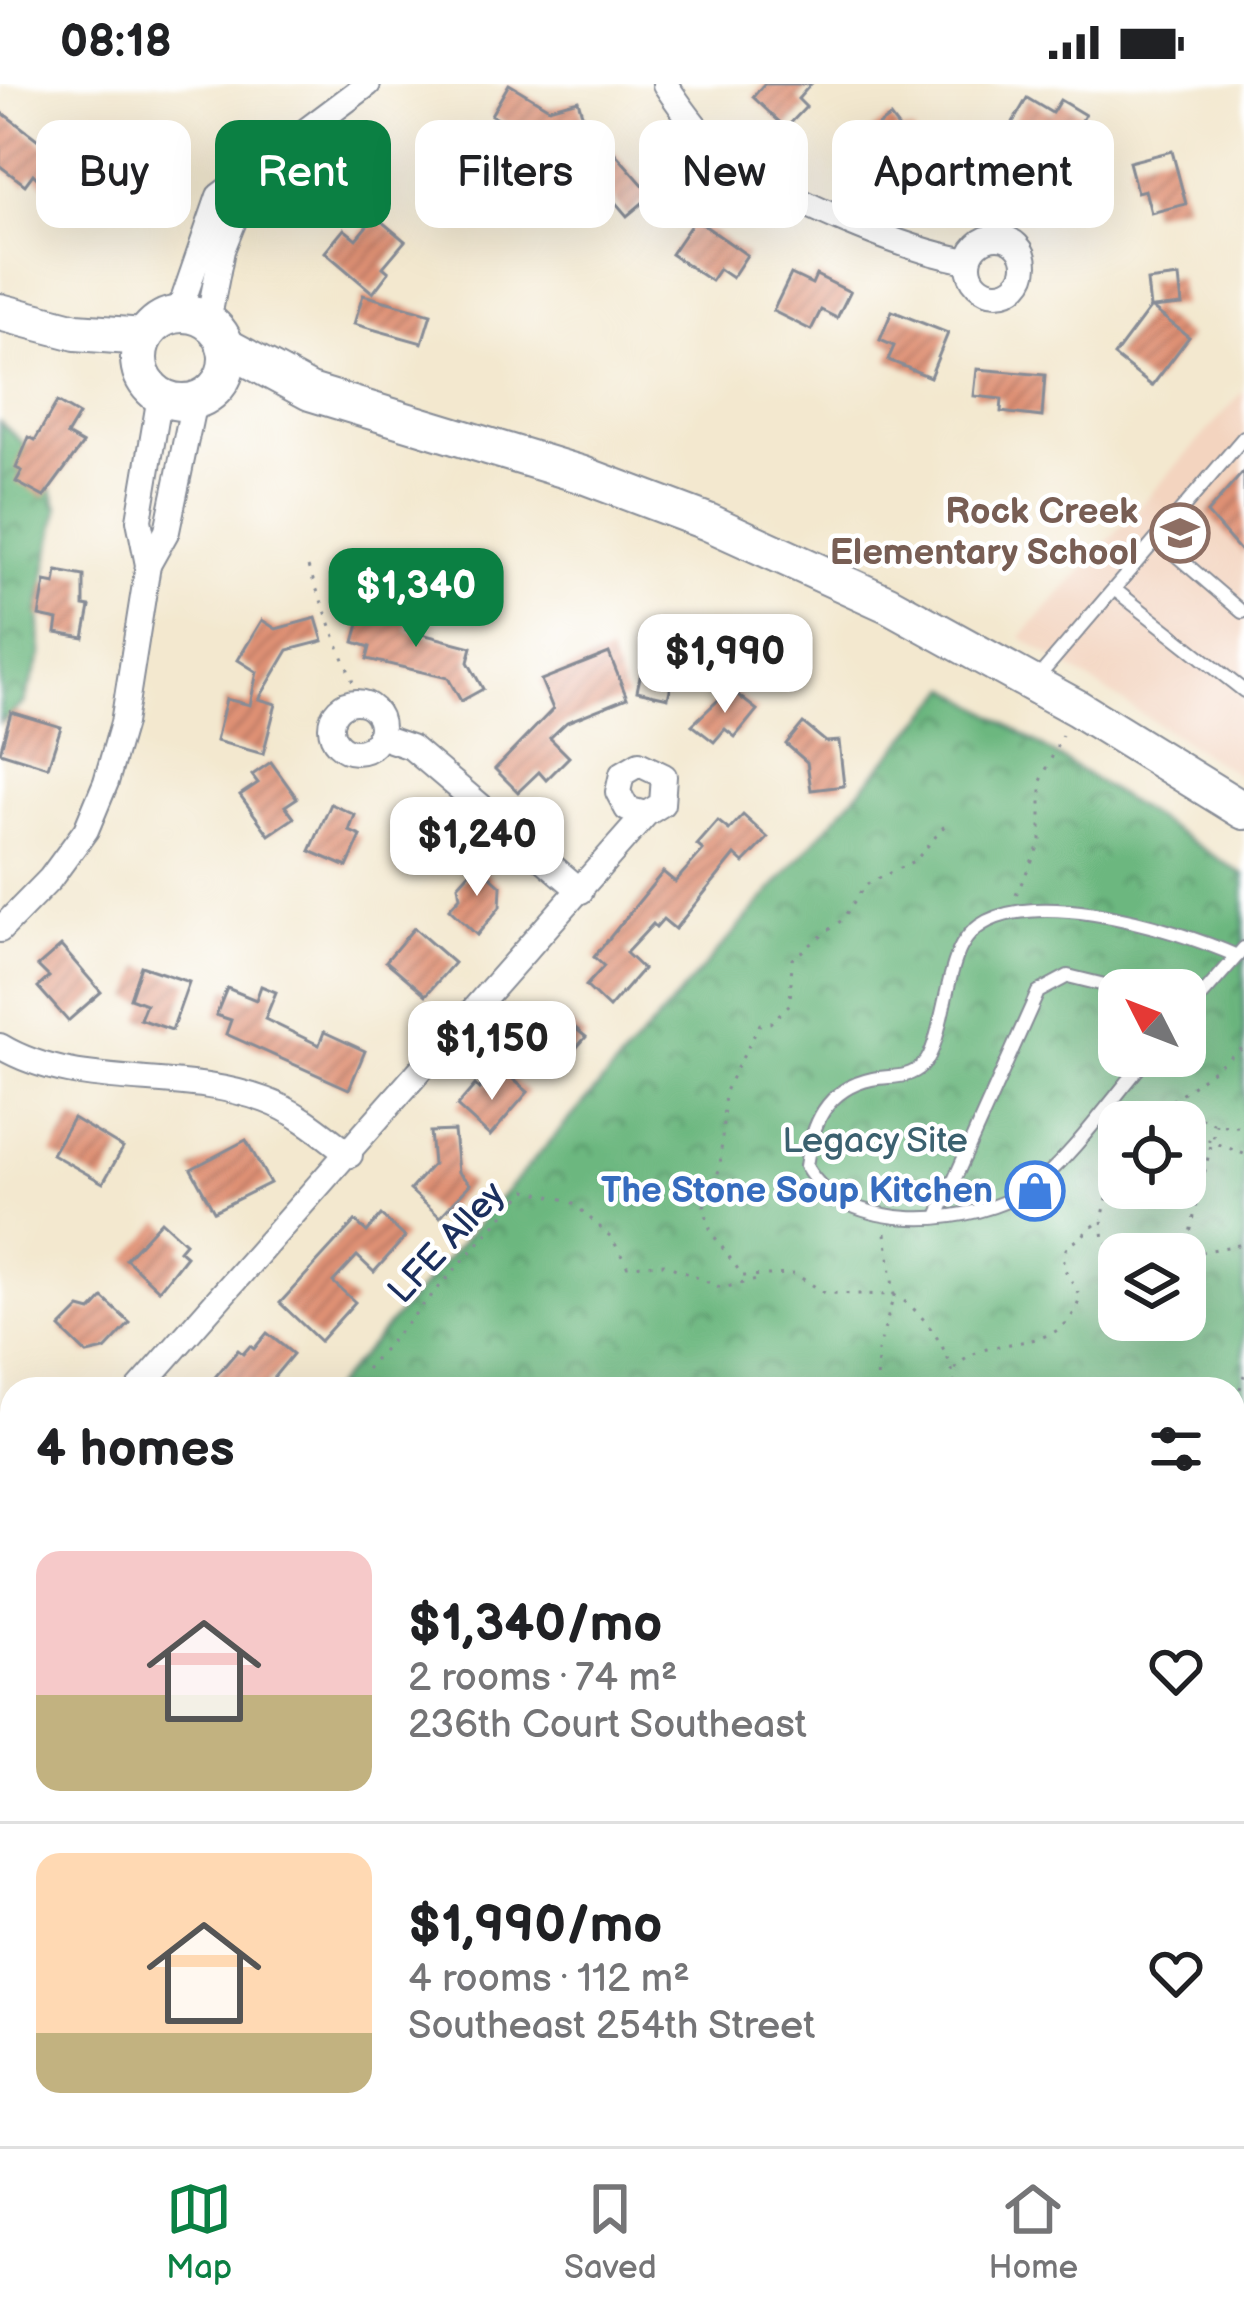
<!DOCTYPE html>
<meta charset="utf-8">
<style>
:root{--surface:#fff;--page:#f6f6f6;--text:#202124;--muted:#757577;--line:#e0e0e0;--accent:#0b8043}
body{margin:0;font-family:"Balsamiq Sans",sans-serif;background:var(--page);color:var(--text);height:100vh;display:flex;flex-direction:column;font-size:45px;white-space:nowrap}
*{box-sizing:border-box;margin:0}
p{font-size:39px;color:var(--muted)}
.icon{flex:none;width:66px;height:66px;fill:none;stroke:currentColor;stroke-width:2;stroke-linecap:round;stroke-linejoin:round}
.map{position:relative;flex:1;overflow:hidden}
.drawer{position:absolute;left:0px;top:1293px;width:1245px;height:771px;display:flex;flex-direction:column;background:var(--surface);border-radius:36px 36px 0 0;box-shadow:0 12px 48px #0002}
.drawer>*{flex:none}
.guide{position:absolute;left:36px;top:36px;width:1173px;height:108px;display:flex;gap:24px}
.needle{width:78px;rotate:312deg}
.fabs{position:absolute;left:1098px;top:885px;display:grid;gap:24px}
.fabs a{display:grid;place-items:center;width:108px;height:108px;border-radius:24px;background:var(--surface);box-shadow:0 12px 48px #0002;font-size:60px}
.price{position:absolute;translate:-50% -102px;padding:0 27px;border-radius:24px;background:#fff;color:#222;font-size:39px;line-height:78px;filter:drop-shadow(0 3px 6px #0008)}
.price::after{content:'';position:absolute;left:50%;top:72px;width:36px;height:27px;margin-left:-18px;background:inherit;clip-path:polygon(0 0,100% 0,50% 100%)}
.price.selected{background:var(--accent);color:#fff}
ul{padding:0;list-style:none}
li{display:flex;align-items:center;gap:36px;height:300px;padding:0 36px}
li+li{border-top:3px solid var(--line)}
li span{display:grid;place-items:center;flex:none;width:336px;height:240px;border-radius:24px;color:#555}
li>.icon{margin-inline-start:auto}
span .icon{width:144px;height:144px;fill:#fffc;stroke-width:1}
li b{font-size:51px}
h2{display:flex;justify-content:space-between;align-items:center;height:144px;padding:0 36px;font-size:51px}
.tag{padding:0 42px;border-radius:24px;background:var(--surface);box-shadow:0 12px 48px #0002;font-size:42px;line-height:108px}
.tag.selected{background:var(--accent);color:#fff}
.status{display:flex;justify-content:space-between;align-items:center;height:84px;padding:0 60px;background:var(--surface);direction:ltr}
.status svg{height:33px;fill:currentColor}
.tabs{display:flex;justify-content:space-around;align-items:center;height:168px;border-top:3px solid var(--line);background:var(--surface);font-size:33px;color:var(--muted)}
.tabs a{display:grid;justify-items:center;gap:6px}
.tabs .selected{color:var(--accent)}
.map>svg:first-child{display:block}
.built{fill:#f3d4bf}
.forest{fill:url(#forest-crowns);stroke:#44736e;stroke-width:3;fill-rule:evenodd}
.building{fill:url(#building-hatch)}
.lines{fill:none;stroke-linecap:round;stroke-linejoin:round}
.service-casing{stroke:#878c96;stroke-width:16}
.minor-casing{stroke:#878c96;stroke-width:28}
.primary-casing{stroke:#878c96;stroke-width:40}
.path{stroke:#878c96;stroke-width:3;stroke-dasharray:3 9;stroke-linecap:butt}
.service{stroke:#fff;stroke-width:12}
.minor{stroke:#fff;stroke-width:24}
.primary{stroke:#fff;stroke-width:36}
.labels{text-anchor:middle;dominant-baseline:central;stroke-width:9;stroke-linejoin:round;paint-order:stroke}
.education-label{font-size:36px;font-weight:bold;fill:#785e54;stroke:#fff;text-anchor:end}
.park-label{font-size:36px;fill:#3b616f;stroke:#fff}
.shop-label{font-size:36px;font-weight:bold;fill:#366cbe;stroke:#fff;text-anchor:end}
.street-label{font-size:36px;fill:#1b2f5e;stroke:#fff}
</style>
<div class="status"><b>08:18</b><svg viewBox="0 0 49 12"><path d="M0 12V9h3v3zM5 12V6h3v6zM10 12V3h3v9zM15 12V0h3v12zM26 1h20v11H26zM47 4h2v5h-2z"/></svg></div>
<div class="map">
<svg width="1244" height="2062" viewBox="0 0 1244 2062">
<defs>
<pattern id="forest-crowns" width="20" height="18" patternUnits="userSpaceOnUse" patternTransform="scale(3)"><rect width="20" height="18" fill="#6cb77f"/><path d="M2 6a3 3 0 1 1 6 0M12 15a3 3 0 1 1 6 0" fill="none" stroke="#58956b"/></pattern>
<pattern id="building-hatch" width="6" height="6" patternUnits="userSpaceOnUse" patternTransform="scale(3)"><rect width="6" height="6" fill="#df9175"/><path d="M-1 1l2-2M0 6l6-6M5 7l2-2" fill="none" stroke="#b47763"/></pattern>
</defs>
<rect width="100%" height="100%" fill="#fff"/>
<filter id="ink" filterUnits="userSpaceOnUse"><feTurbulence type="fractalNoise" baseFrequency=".00833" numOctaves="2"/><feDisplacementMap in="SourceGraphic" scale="24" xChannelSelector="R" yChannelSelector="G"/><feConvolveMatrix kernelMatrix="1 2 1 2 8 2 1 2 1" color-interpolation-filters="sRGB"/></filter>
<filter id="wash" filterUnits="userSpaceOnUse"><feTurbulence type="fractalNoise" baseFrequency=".004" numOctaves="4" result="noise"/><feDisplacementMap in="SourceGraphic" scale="48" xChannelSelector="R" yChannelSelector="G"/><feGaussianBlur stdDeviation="2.7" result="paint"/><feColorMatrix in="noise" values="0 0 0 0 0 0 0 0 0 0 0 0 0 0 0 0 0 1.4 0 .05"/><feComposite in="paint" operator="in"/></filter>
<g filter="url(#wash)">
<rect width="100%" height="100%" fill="#f3e8cf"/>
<path class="built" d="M1244,307V695L1021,553Z"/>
<g class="forest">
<path d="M0,338L41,376L58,424L39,523L41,571L24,619L0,639Z"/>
<path d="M950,604L1244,791V2062H0V1682L12,1668V2052H1233V1305H332ZM1119,906H1185V972H1119ZM1119,1038H1185V1104H1119ZM1119,1170H1185V1236H1119Z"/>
</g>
<g id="blocks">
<g class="building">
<path d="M509,0L549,24L578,16L587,47L541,59L491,31Z"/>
<path d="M764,0H811L798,15L806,23L786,44L753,13Z"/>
<path d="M1027,14L1052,29L1060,16L1085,31L1056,82L1005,52Z"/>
<path d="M0,27L66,77L73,70L96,94L67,124L33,90L25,101L0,82Z"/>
<path d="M890,33L900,46L913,47L929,71L903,90L881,82L861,54Z"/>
<path d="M135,51L163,92L130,115L102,74Z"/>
<path d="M607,60L652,111L627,132L610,112L603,118L576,86Z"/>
<path d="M1172,67L1186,120L1151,129L1145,106L1137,108L1129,78Z"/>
<path d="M375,132L405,157L383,183L389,188L373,209L325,168L344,145L356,155Z"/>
<path d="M695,135L747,171L732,194L719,185L711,197L671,170Z"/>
<path d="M791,190L812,200L816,191L850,208L837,234L821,226L811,246L773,227Z"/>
<path d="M1179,193L1182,221L1152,224L1189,253L1152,302L1114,272L1150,224L1147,197Z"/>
<path d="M363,211L431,230L422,259L354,240Z"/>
<path d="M892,227L948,249L930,293L888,276L894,262L880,256Z"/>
<path d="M977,285L1045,291L1042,333L1001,328L1002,315L974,312Z"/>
<path d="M57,318L79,331L67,351L83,360L44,413L16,398L22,387L16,384L29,353L35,356Z"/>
<path d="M1244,387V471L1207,429Z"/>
<path d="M57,487L84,492V522L90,523L84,554L56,549L58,536L39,532L45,498L55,500Z"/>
<path d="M379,523L410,531L406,546L472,563L468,578L483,605L461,617L448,594L367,575L370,563L354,558L361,533Z"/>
<path d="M316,534L323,557L288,566L259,615L276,620L263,670L216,657L226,615L250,621L257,588L238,576L262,536L276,545Z"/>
<path d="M647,560L699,571L692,602L672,598L668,614L637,607Z"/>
<path d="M609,569L627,614L567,638L550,654L569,673L546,696L539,688L518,708L495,685L553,625L541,596Z"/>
<path d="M730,605L757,626L735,653L725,645L714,658L692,641Z"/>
<path d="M11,628L61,643L48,683L0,668Z"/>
<path d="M803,639L826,658L839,657L844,702L811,706L807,678L786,660Z"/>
<path d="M271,678L297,714L285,722L294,734L269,751L240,711L258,699L252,691Z"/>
<path d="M331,720L355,731L349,747L361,752L347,783L310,767Z"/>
<path d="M743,731L768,754L744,779L735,771L675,845L663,835L656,843L653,840L626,869L643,885L609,924L586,902L604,882L594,873L663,788L675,798L703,766L697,761L718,737L729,746Z"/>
<path d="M477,780L501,802L500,823L477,851L449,825L460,813L458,801Z"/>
<path d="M414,844L454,879L426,911L386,877Z"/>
<path d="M61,862L101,908L68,937L38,903L49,893L38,882Z"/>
<path d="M141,882L189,898L172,946L140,935L146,920L130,914Z"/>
<path d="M261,902L276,908L265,935L319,961L324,948L365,967L349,1005L226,950L231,936L216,931L227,904L256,916Z"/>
<path d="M556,928L586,953L554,989L525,963Z"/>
<path d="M507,990L528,1008L490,1052L457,1022L475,1001L479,1005L487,996L495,1004Z"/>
<path d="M73,1034L123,1064L103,1099L52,1070Z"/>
<path d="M454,1047L458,1088L470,1100L440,1133L410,1106L433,1080L430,1048Z"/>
<path d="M246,1056L270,1099L214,1127L191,1085Z"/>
<path d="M381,1131L405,1153L374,1188L357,1172L333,1198L355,1218L320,1257L280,1219L355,1137L367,1148Z"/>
<path d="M161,1137L185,1159L179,1166L186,1172L159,1206L126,1175Z"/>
<path d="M103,1214L130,1239L105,1266L87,1270L60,1244L80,1224L91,1227Z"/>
<path d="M267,1249L293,1270L264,1305H229L215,1293L238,1266L243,1270L250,1262L254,1265Z"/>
</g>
</g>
</g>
<g filter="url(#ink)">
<use href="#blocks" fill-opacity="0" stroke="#878c96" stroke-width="3"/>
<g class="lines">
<g class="service-casing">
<g id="service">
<path d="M1157,455L1242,528"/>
<path d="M1114,505L1244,607"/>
<path d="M1034,598L1244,353"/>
<path d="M1185,931L1244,864"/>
<path d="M1149,972C1117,1008 1069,1077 1032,1103C975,1144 844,1152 806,1082C812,1041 825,1005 872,995C892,991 907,996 923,981C941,964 945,891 962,861C1003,789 1179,846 1237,872"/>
<path d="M939,1130L1038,908L1068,892L1125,906"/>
</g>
</g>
<g class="minor-casing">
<g id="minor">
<path d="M665,0C683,27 705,58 731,77C783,115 906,167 969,177"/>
<circle cx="997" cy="181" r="28"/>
<path d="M178,231L219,112L368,0"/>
<path d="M208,238L222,166L254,87"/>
<path d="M148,481L167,447L194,317"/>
<circle cx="356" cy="643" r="25"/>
<path d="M379,652L411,663L581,807"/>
<path d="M0,846L50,795L86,746L106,698L123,639L148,481L139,436L160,312"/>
<path d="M0,962C78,1009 180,984 265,1016C298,1028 323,1050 350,1071"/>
<path d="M139,1305L646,730L662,720L664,692L639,680L622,690L618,708L627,725L646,730"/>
<path d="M0,1459L12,1446"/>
</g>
</g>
<g class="primary-casing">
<g id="primary">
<path d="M0,228L76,248L144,253"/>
<circle cx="183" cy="274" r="44"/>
<path d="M225,262L310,308L583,391L708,438L888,520L1077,624L1244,727"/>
</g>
</g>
<g class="path">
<path d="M308,483L361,619"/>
<path d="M1016,811L1041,757V697L1062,651"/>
<path d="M1167,1020L1216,1040L1244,1043"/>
<path d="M1131,1026L1162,1038"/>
<path d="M1143,1038L1244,963"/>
<path d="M1185,1047L1244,1070"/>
<path d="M1119,1067L1102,1135L1104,1158L1125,1169L1159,1170"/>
<path d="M886,1149L894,1211L825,1209L795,1190L743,1192L711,1148L704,1122L720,1084L725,1007L760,940L770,939L790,920L792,875L842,836L865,801L916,776L946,740"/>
<path d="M1185,1170L1216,1040"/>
<path d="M1189,1170L1244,1160"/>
<path d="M366,1285L526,1106L571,1117L612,1154L627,1182L664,1180L722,1204L757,1196"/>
<path d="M955,1285C988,1243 1063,1278 1080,1213L1063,1182L1066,1165L1102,1135"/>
<path d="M877,1305L878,1268L894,1211C923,1225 955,1273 955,1305"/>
<path d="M1233,1328L1244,1291"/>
<path d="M1233,1351L1244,1352"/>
<path d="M1233,1379L1244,1388"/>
<path d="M1233,1645L1240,1681L1233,1693"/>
<path d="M1233,1723L1244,1724"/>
<path d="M1233,1795V1821"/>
<path d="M1233,1837L1244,1850"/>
<path d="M1233,1869L1244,1868"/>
<path d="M1032,2052L1042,2062"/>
<path d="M1156,2052L1161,2062"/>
<path d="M513,2062L525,2052"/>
</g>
<use href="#service" class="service"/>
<use href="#minor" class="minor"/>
<use href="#primary" class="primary"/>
</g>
</g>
<defs>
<g id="school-ring" transform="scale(3)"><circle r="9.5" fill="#fff" stroke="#8d6e63" stroke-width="1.5"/><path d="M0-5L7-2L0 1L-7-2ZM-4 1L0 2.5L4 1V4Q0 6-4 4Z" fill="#8d6e63"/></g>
<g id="shop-ring" transform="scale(3)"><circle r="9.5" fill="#fff" stroke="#3f7fe0" stroke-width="1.5"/><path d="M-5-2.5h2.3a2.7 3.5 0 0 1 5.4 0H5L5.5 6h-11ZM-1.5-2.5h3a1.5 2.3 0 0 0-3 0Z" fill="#3f7fe0"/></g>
</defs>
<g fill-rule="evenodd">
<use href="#school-ring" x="1180" y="449"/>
<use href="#shop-ring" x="1035" y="1107"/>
</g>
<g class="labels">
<g class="education-label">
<text x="1138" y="428">Rock Creek<tspan x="1138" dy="41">Elementary School</tspan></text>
</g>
<g class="park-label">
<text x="875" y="1057">Legacy Site</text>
</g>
<g class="shop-label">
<text x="993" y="1107">The Stone Soup Kitchen</text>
</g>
<g class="street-label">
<text transform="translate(447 1159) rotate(-47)">LFE Alley</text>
</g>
</g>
</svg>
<div class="fabs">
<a><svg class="needle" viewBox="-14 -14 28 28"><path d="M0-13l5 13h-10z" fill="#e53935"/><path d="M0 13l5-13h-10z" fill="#757577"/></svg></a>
<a><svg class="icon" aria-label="locate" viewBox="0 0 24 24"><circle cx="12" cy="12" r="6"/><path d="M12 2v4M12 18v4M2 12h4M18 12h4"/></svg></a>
<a><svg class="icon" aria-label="layers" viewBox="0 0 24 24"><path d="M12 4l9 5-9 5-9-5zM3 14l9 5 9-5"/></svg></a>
</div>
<b class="price selected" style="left:416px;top:566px">$1,340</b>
<b class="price" style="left:725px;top:632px">$1,990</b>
<b class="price" style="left:477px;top:815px">$1,240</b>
<b class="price" style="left:492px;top:1019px">$1,150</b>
<div class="guide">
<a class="tag">Buy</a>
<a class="tag selected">Rent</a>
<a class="tag">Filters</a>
<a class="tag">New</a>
<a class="tag">Apartment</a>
</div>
<section class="drawer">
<h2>4 homes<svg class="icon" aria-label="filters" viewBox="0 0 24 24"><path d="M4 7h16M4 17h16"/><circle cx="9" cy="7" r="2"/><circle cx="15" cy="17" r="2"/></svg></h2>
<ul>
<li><span style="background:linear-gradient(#f6c9c9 60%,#c2b280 0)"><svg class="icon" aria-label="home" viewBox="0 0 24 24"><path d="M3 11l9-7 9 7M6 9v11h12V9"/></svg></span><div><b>$1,340/mo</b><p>2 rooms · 74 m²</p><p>236th Court Southeast</p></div><svg class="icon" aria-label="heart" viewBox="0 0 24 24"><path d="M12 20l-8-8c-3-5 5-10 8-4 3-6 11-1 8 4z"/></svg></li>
<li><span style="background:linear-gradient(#ffd9b3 75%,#c2b280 0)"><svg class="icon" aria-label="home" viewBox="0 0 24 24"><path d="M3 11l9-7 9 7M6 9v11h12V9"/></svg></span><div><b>$1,990/mo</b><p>4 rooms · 112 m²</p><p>Southeast 254th Street</p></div><svg class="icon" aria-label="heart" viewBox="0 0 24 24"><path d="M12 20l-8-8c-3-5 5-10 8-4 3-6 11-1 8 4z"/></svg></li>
</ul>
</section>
</div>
<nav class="tabs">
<a class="selected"><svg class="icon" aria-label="map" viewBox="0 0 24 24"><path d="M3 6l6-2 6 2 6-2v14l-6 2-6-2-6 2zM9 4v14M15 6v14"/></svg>Map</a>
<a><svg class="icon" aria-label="saved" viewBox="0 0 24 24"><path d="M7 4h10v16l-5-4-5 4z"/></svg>Saved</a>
<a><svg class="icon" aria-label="home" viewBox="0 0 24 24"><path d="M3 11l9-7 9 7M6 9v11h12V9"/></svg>Home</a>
</nav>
